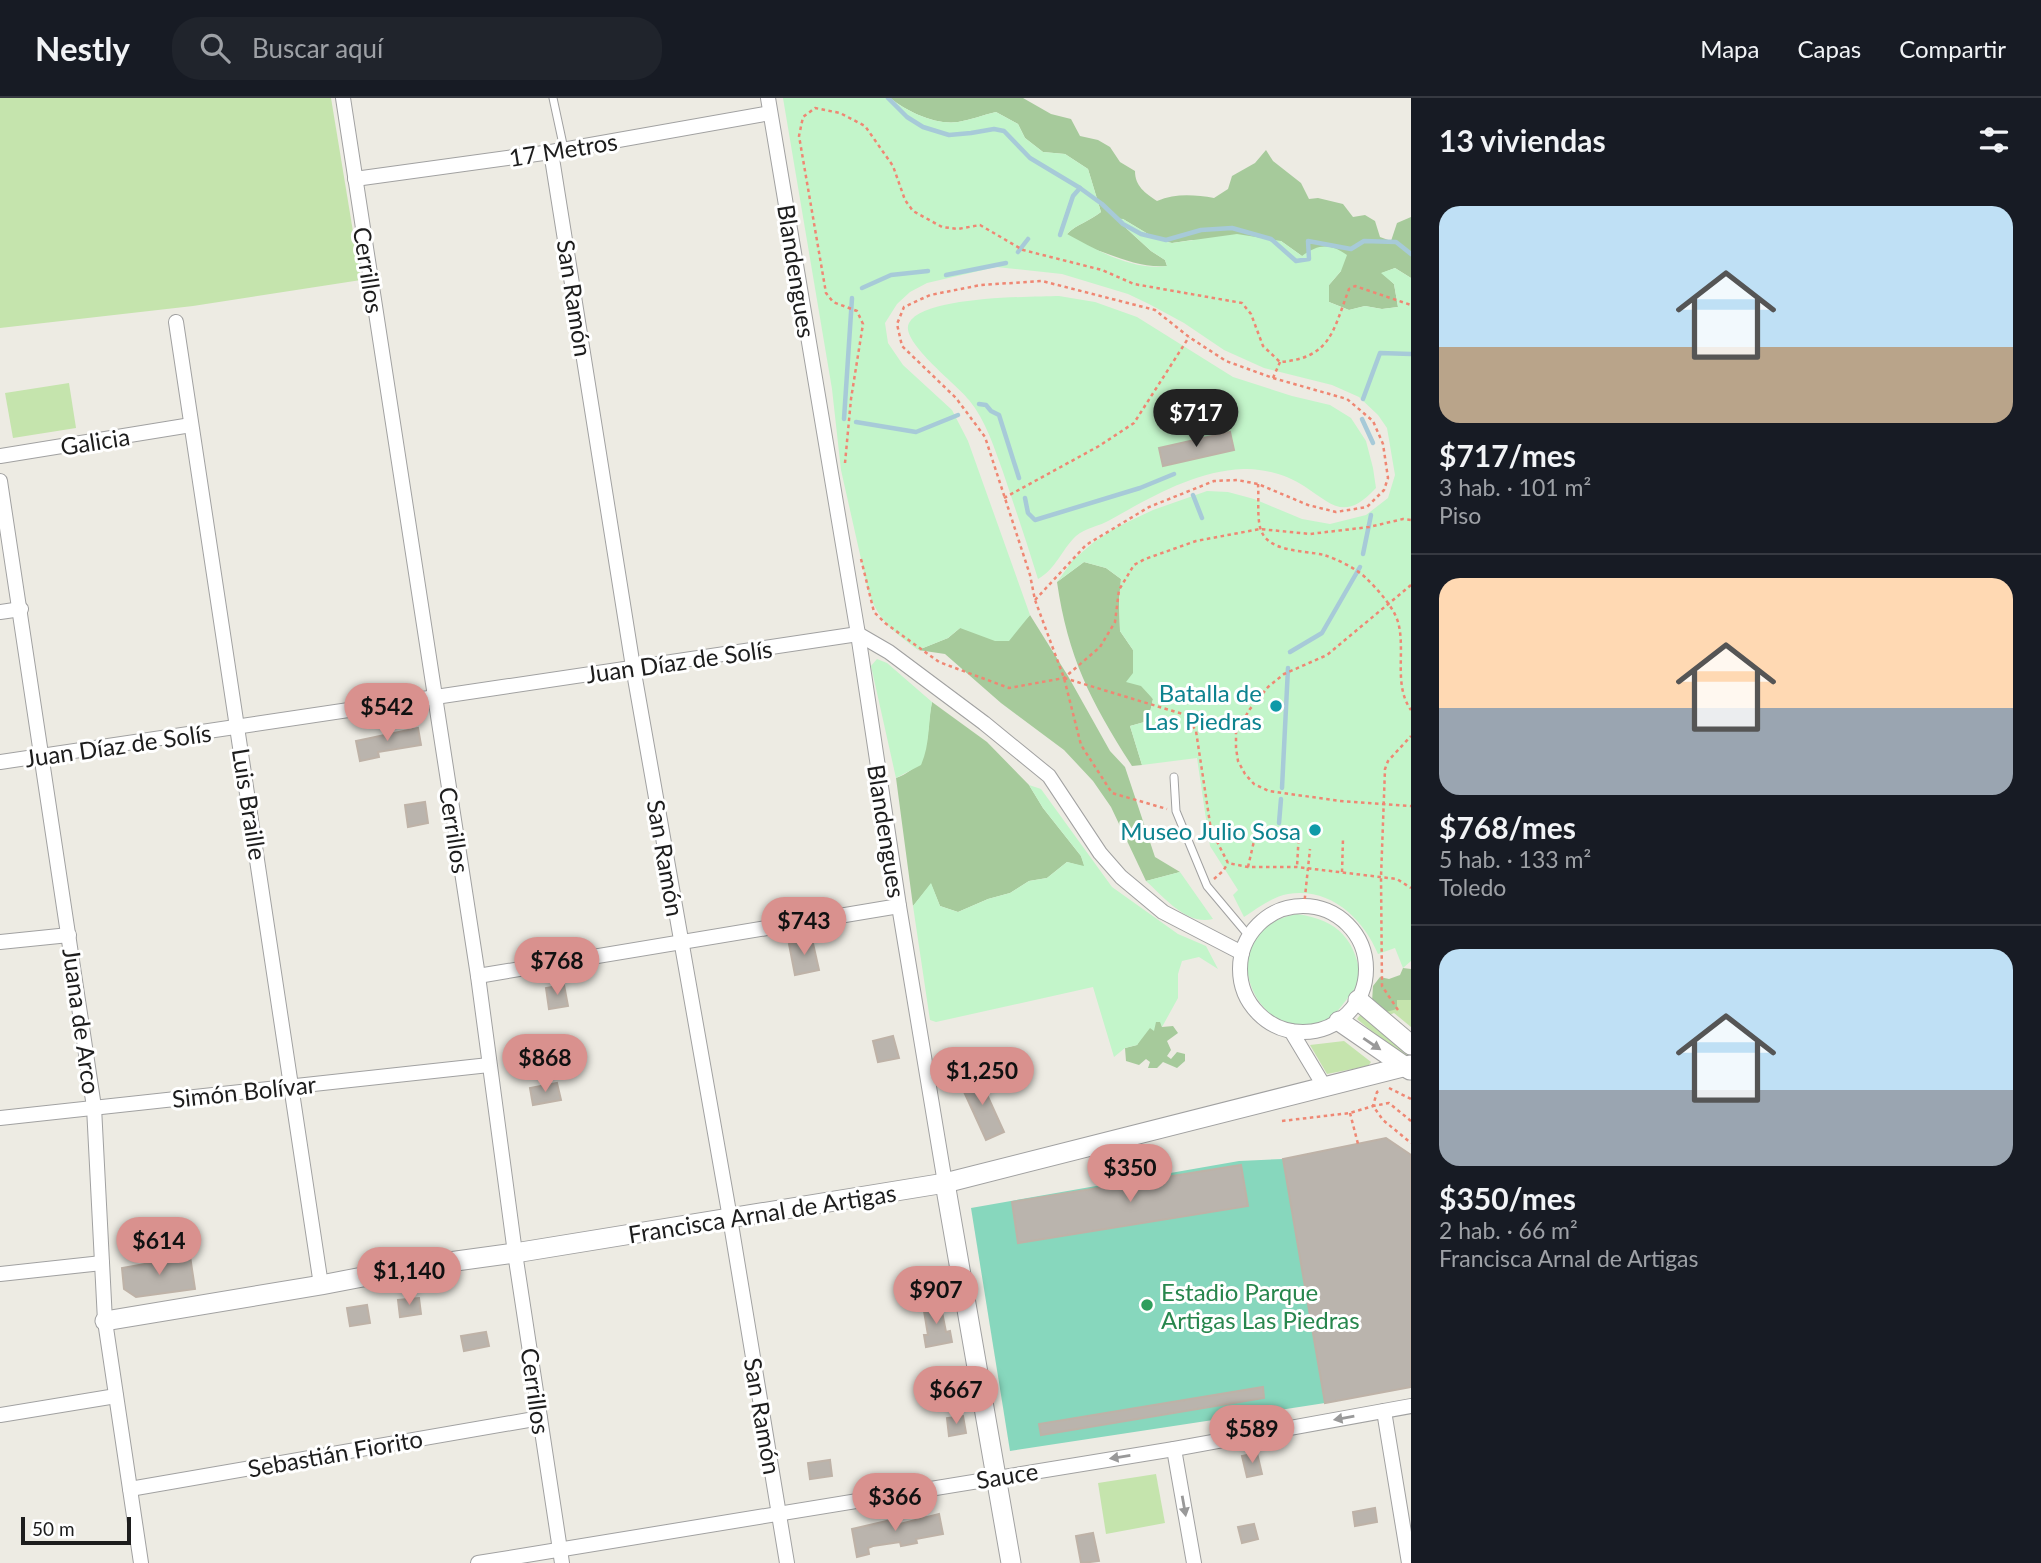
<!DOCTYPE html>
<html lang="es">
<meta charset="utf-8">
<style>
:root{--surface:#171b24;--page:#20242c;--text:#f1f3f6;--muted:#9ea1a6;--line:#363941;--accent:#d9918e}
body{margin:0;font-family:Lato,sans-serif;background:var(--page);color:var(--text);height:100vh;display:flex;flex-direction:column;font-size:26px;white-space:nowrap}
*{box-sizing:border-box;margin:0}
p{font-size:23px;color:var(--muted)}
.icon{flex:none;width:38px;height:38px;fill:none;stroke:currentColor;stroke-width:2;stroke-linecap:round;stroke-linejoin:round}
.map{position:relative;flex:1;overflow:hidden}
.sheet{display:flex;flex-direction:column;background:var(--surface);width:630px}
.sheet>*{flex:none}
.scale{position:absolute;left:21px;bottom:18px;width:110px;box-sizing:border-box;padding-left:7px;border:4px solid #1d1d1d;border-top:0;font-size:19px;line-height:24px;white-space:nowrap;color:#1d1d1d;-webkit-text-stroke:5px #fff;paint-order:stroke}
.price{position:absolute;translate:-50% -60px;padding:0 16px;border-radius:24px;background:var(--accent);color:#111;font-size:23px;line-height:46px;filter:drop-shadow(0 2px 4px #0008)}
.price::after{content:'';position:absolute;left:50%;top:42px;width:21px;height:16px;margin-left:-10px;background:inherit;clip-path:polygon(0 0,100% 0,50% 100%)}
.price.on{background:#222;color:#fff}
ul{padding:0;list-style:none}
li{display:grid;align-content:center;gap:14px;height:371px;padding:0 28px}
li+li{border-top:2px solid var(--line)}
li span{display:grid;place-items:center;height:217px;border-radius:21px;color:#555}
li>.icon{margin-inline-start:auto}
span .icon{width:126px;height:126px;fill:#fffc;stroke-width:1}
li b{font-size:30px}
h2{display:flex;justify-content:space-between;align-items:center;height:84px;padding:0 28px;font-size:30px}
header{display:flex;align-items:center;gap:42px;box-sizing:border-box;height:98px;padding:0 35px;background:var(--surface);border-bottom:2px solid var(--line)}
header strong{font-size:33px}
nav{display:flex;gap:38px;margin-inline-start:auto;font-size:24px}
.search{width:490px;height:63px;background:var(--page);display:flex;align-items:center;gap:18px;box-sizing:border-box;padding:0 24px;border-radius:28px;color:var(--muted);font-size:26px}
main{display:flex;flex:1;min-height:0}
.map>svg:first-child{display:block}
.grass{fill:#c5e4ad}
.forest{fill:#a6ca9b}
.park{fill:#c3f5ca}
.pitch{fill:#87d7bd}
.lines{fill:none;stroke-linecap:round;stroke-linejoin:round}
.stream{stroke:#a7cad8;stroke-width:4.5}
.building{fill:#bab4ad;stroke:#beb2a7;stroke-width:2}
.service-casing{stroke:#a1a1a1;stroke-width:9}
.minor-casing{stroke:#a1a1a1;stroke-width:16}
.tertiary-casing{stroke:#a1a1a1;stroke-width:21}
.path{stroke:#ef8773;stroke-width:2.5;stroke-dasharray:3.5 3.5;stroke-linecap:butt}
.service{stroke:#fff;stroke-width:7}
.minor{stroke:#fff;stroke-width:14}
.tertiary{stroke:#fff;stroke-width:19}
.oneway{fill:#999}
.culture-dot{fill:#0f9aa8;stroke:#fff;stroke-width:2.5}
.leisure-dot{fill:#2e9e5b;stroke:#fff;stroke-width:2.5}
.labels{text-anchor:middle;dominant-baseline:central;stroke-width:6;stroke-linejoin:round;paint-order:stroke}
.street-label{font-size:24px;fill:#1d1d1d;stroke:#fff}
.culture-label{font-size:24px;fill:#0d838f;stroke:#fff;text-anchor:end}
.leisure-label{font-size:24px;fill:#27864d;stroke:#fff;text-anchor:start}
</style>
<header>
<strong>Nestly</strong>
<div class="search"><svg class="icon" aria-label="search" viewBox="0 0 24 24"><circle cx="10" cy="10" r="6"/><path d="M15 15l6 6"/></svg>Buscar aquí</div>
<nav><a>Mapa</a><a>Capas</a><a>Compartir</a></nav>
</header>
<main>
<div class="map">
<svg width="1411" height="1465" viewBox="0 0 1411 1465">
<rect width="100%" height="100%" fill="#edebe3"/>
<g class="grass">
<path d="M0,0H331L361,182L193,208L0,230Z"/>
<path d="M69,285L76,330L13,340L5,295Z"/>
<path d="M1405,901L1411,902V929L1394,915L1385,919L1386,914L1396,902Z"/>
<path d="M1361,916L1411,958V959L1406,962L1357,921Z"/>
<path d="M1344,943L1371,964L1368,968L1327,976L1310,947Z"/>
<path d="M1156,1376L1165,1425L1106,1436L1098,1385Z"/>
</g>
<g class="forest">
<path d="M890,0H1023L1051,16L1071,21L1080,38L1098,42L1110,49L1120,64L1135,73C1135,88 1145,95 1157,103C1176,95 1195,97 1214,100L1228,91L1232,78L1255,65L1266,52L1273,63L1301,85L1309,101L1318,100L1343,106L1353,119L1365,117L1375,123L1380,139L1391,143L1397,125L1411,119V180L1395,170L1382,175L1394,186L1398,209L1382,211L1365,208L1349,212L1329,204V187L1341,173L1302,158L1281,143L1192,142L1172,145L1158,142L1123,121H1116L1151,153L1165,162L1167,168C1132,171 1103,150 1069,145L1067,136C1077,126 1090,123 1101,114L1088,71L1065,56L1043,54L1025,40L1018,26L996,14C983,17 970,22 958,24C935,27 908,14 890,0Z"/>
<path d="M1084,464L1106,470L1121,481L1119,502L1120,533L1133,552V575L1153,601L1148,623L1130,628L1142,667L1132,668C1091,604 1068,560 1057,484Z"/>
<path d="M1030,517L1068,578L1110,653L1125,669L1155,759L1180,774L1146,783L1111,709L1093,683L1064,652L1001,605L945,556L918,552L948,540L960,530L1023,524Z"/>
<path d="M932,604L987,644L1029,687L1043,710L1081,758L1085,769L1067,764L1047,780L1029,783L1010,795L988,801L958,814L940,808L931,786L913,808L896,680C934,666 925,637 932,604Z"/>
<path d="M1403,870L1411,871V902H1397V911L1386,914L1372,904L1373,888L1380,879L1389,881L1400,877Z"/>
<path d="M1156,923L1161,924L1162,929L1173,928L1178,935L1167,943L1171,952L1167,958L1171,961L1177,954L1185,956V963L1177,970L1163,964L1157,970H1148L1150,964L1146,961L1139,967L1126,963L1125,950L1137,947L1144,935Z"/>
</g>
<g class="park">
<path d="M783,0H890C908,14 935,27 958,24C970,22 983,17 996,14L1018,26L1025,40L1043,54L1065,56L1088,71L1101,114C1090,123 1077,126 1067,136C1096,152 1133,173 1167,168L1165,162L1151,153L1115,120L1123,121L1158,142L1172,145L1237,136L1281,143L1302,158C1318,146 1330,145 1347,157L1341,173L1329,187V204L1349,212L1365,208L1382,211L1398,209L1394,186L1381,175L1395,170L1411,180V863L1403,870L1395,850L1378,856C1363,820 1330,789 1288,796C1272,799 1258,810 1244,819L1233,797L1238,792L1210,748L1197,660L1142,667L1130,628L1148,623L1153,601L1141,588L1126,584L1133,575V552L1120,533L1119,502L1121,481L1106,470L1084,464L1057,484L1073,462L1094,444L1115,430L1153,412L1207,393L1228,394L1254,401L1302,421L1330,426L1366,417L1388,400L1395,377L1387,330L1378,317L1359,299L1332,287L1264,270L1224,252L1184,225L1149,206L1128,196L1062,176L996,169L927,185L910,194L897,206L885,225L888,245L903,267L952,312L968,343L1030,517L1009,543H995L960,530L948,540L918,552C893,533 878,523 868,492L841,372L832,291Z"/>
<path d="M1059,198L1095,204L1137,219L1233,279L1292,298L1330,307L1351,320L1366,343L1373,370L1376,390C1345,423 1334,408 1304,388C1287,377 1263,370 1243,371C1195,373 1151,399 1110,422C1100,428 1085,430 1076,438C1062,451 1056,471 1038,481C1027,445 1015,410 1003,374C994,349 986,323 969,302C958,287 899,243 909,225C924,198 1029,199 1059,198Z"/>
<path d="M877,561L887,565L932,604C928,625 930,647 921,667L896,680L871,568Z"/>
<path d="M1029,687L1041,691L1112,789L1178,836L1206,848L1218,871L1199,859L1182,863L1178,876V900L1162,929L1160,924H1156L1154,933L1150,930L1137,947L1125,950L1114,959L1093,889L936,924L930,922L913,808L931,785L940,808L958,814L988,801L1010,795L1029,783L1047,780L1067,764L1084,768L1081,758L1043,710Z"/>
<path d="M1180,774L1213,821C1187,828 1164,799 1146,783Z"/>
<path d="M1297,816C1339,822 1356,842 1361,883C1353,892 1336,918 1326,924C1322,926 1315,927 1311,928C1252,938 1210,832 1297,816Z"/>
</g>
<path class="pitch" d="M1283,1061L1325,1305L1010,1353L971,1110L1239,1063Z"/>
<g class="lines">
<g class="stream">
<path d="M888,0L907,19L923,29L949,37L971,35L994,31L1004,33L1030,60L1080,90L1102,106L1123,126L1141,136L1166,142L1201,132L1232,130L1271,141L1296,163L1309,161L1308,143L1351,151L1364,143L1396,144L1411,156"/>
<path d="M1060,137L1073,98L1080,90"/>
<path d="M1018,154L1028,141"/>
<path d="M946,177L1006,165"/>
<path d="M862,190L891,177L928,173"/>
<path d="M1363,301L1380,255L1411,256"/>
<path d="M979,306L986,307L991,313L999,317L1019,380"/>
<path d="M844,321L852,200"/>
<path d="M1362,321L1373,345"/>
<path d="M856,324L916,334L958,317"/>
<path d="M1193,397L1202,420"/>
<path d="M1025,400L1028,415L1035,422L1140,390L1174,376"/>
<path d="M1363,456L1371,417"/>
<path d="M1290,554L1322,535L1360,469"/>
<path d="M1282,690L1288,570"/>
<path d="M1279,725L1281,701"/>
<path d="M1279,732L1293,739"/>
</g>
</g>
<g class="building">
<path d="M1230,334L1234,352L1163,368L1159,350Z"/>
<path d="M418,630L421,647L378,654L379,659L360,663L356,643Z"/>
<path d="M425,704L428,725L408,729L405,707Z"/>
<path d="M812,841L819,872L795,877L789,846Z"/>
<path d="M564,887L568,908L549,911L546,890Z"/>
<path d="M893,938L899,960L878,964L873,943Z"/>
<path d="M978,977L1004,1034L986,1042L960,985Z"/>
<path d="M557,985L561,1002L533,1007L530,990Z"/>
<path d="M1386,1040L1411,1057V1289L1325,1305L1283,1061Z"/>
<path d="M1241,1067L1248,1108L1018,1145L1012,1104Z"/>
<path d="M190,1158L195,1191L136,1199L124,1191L122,1170Z"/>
<path d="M419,1200L421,1216L400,1219L398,1202Z"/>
<path d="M940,1204L946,1234L950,1233L952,1244L926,1249L924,1237H928L923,1207Z"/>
<path d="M367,1207L370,1225L350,1228L347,1210Z"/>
<path d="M486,1234L489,1248L464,1253L461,1238Z"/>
<path d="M1263,1289L1264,1300L1041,1337L1039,1326Z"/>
<path d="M963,1318L966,1335L949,1338L947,1320Z"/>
<path d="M1257,1355L1262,1376L1247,1379L1242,1358Z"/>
<path d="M830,1362L832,1378L810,1381L808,1365Z"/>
<path d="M1375,1410L1377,1424L1355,1428L1353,1414Z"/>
<path d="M939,1416L943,1436L916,1441L917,1445L901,1448L900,1444L873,1448L868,1450L869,1456L857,1459L852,1431L891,1422L892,1428Z"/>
<path d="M1254,1426L1258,1441L1242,1445L1238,1429Z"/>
<path d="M1093,1435L1099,1463L1081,1465L1076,1438Z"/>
</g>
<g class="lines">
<g class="service-casing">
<g id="service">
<path d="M553,0L564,51"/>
<path d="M1174,679L1176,713L1207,788L1249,838"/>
</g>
</g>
<g class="minor-casing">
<g id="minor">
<path d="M343,0L478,878L515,1155L562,1465"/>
<path d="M768,0L858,536L899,808L945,1085"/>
<path d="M551,54L633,569L730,1120L787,1465"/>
<path d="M355,81L551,54L770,15"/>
<path d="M176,224L321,1187"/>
<path d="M0,358L191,327"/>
<path d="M0,383L94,1009L105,1223L141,1465"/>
<path d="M0,514L21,511"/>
<path d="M0,664L858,536L889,554L984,625L1049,678L1100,755L1121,779L1163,814L1242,855"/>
<circle cx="1303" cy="871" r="63"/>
<path d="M0,844L69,837"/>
<path d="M478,878L899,808"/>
<path d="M1291,933L1324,988"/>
<path d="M0,1020L489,967"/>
<path d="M0,1176L102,1165"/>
<path d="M1384,1313L1409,1465"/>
<path d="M0,1317L116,1298"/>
<path d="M1174,1351L1194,1465"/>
<path d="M130,1391L540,1320"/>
<path d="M478,1465L1174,1351L1411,1308"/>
</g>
</g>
<g class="tertiary-casing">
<g id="tertiary">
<path d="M1358,902L1411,947"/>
<path d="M1339,923L1410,972"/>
<path d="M945,1085L1011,1465"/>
<path d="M105,1223L321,1187L420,1168L515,1155L945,1085L1411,967"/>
</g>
</g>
<g class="path">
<path d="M1273,280L1280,264"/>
<path d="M845,365L851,301L863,226L857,213L833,204L826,195L799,38L803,19L815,10L840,15L865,28L893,68L905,102L913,113L942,129L958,131L980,127L1023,152L1102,172L1134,186L1242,205L1251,216L1263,248L1280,264C1331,260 1333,233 1349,191L1355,188L1411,207"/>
<path d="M1258,386C1259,400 1257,416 1260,429C1266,455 1304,452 1324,457C1337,461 1357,471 1366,480C1378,492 1393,508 1398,524C1406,552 1393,587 1411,612"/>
<path d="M1004,400L1099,348L1134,325L1189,239"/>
<path d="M861,461L874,514L885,525L939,564L1009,590L1064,580L1100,549L1115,524L1119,492L1134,467L1145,461L1196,443L1260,431L1310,436L1369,429L1403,421L1411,422"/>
<path d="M1411,487L1327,557L1284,576L1268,589L1250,611L1236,634V650L1238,663L1245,676L1254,686L1269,693L1340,703L1411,708"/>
<path d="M1035,502L1086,447L1149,409L1214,383L1237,382L1258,386L1308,407L1336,414L1367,409L1384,392L1388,380L1383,346L1373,323L1347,301L1273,280L1226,263L1189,239L1155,212L1042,183L981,187L930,197L904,209L897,226L902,248L956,300L985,339L1030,477L1035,502L1064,580L1081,647L1112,695L1167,711"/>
<path d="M1064,580L1186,617L1196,633L1211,732L1228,765L1248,769H1297L1397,781L1411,790"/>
<path d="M1248,769L1257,730L1299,733L1297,769"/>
<path d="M1342,774L1343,741"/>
<path d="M1214,781L1223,773L1228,765"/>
<path d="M1304,808L1310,751"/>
<path d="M1398,912L1382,888L1381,779L1385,671L1388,663L1411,638"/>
<path d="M1389,990L1411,1001"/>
<path d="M1350,1015L1358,1046"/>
<path d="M1282,1023L1350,1015L1373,1008L1377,994L1380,993"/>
<path d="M1411,1023L1389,1005L1373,1008L1383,1022L1411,1045"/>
</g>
<use href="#service" class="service"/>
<use href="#minor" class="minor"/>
<use href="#tertiary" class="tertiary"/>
</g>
<defs><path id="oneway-solid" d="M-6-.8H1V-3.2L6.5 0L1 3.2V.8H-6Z" transform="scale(1.75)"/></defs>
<g class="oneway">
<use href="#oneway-solid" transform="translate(1372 946) rotate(34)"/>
<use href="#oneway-solid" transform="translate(1344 1320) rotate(170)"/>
<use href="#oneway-solid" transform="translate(1120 1359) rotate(171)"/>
<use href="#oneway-solid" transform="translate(1184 1408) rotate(80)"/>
</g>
<g class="culture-dot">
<circle cx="1276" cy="608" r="7"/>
<circle cx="1315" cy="732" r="7"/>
</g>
<circle class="leisure-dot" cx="1147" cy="1207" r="7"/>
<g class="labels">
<g class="street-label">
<text transform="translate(563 51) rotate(-9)">17 Metros</text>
<text transform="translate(369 172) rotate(81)">Cerrillos</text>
<text transform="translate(797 173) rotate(81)">Blandengues</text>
<text transform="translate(575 200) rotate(81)">San Ramón</text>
<text transform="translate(95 343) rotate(-9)">Galicia</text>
<text transform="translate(679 563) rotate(-8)">Juan Díaz de Solís</text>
<text transform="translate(118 647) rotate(-8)">Juan Díaz de Solís</text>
<text transform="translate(250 706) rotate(81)">Luis Braille</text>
<text transform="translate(455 732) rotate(81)">Cerrillos</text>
<text transform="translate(887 733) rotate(81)">Blandengues</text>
<text transform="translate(666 760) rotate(80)">San Ramón</text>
<text transform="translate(82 923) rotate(82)">Juana de Arco</text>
<text transform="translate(244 993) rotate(-6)">Simón Bolívar</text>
<text transform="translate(762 1115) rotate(-9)">Francisca Arnal de Artigas</text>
<text transform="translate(536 1293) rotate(82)">Cerrillos</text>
<text transform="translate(763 1318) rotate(80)">San Ramón</text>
<text transform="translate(335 1355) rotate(-10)">Sebastián Fiorito</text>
<text transform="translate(1007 1377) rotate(-9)">Sauce</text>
</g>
<g class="culture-label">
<text x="1262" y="594">Batalla de<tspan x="1262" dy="28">Las Piedras</tspan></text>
<text x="1301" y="732">Museo Julio Sosa</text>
</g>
<g class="leisure-label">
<text x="1161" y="1193">Estadio Parque<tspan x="1161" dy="28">Artigas Las Piedras</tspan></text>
</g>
</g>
</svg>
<div class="scale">50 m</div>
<b class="price on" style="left:1196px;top:351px">$717</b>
<b class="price" style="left:387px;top:645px">$542</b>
<b class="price" style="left:804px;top:859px">$743</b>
<b class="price" style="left:557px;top:899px">$768</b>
<b class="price" style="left:545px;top:996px">$868</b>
<b class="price" style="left:982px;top:1009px">$1,250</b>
<b class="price" style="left:1130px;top:1106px">$350</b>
<b class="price" style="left:159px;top:1179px">$614</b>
<b class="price" style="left:409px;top:1209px">$1,140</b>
<b class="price" style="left:936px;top:1228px">$907</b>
<b class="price" style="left:956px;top:1328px">$667</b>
<b class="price" style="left:1252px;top:1367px">$589</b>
<b class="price" style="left:895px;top:1435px">$366</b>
</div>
<section class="sheet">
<h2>13 viviendas<svg class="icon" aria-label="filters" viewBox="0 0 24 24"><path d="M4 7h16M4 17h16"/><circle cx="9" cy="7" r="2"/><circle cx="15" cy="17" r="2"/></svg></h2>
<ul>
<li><span style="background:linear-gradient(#bfe0f5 65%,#b9a48a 0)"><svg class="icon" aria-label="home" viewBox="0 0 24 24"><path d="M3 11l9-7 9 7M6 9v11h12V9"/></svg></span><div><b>$717/mes</b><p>3 hab. · 101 m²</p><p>Piso</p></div></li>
<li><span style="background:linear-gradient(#ffd9b3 60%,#9aa5b1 0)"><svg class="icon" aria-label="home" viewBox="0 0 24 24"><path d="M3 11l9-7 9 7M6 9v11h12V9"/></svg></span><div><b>$768/mes</b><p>5 hab. · 133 m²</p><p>Toledo</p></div></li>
<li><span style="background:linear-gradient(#bfe0f5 65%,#9aa5b1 0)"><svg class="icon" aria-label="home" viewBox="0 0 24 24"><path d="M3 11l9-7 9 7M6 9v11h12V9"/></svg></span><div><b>$350/mes</b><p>2 hab. · 66 m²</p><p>Francisca Arnal de Artigas</p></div></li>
</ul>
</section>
</main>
